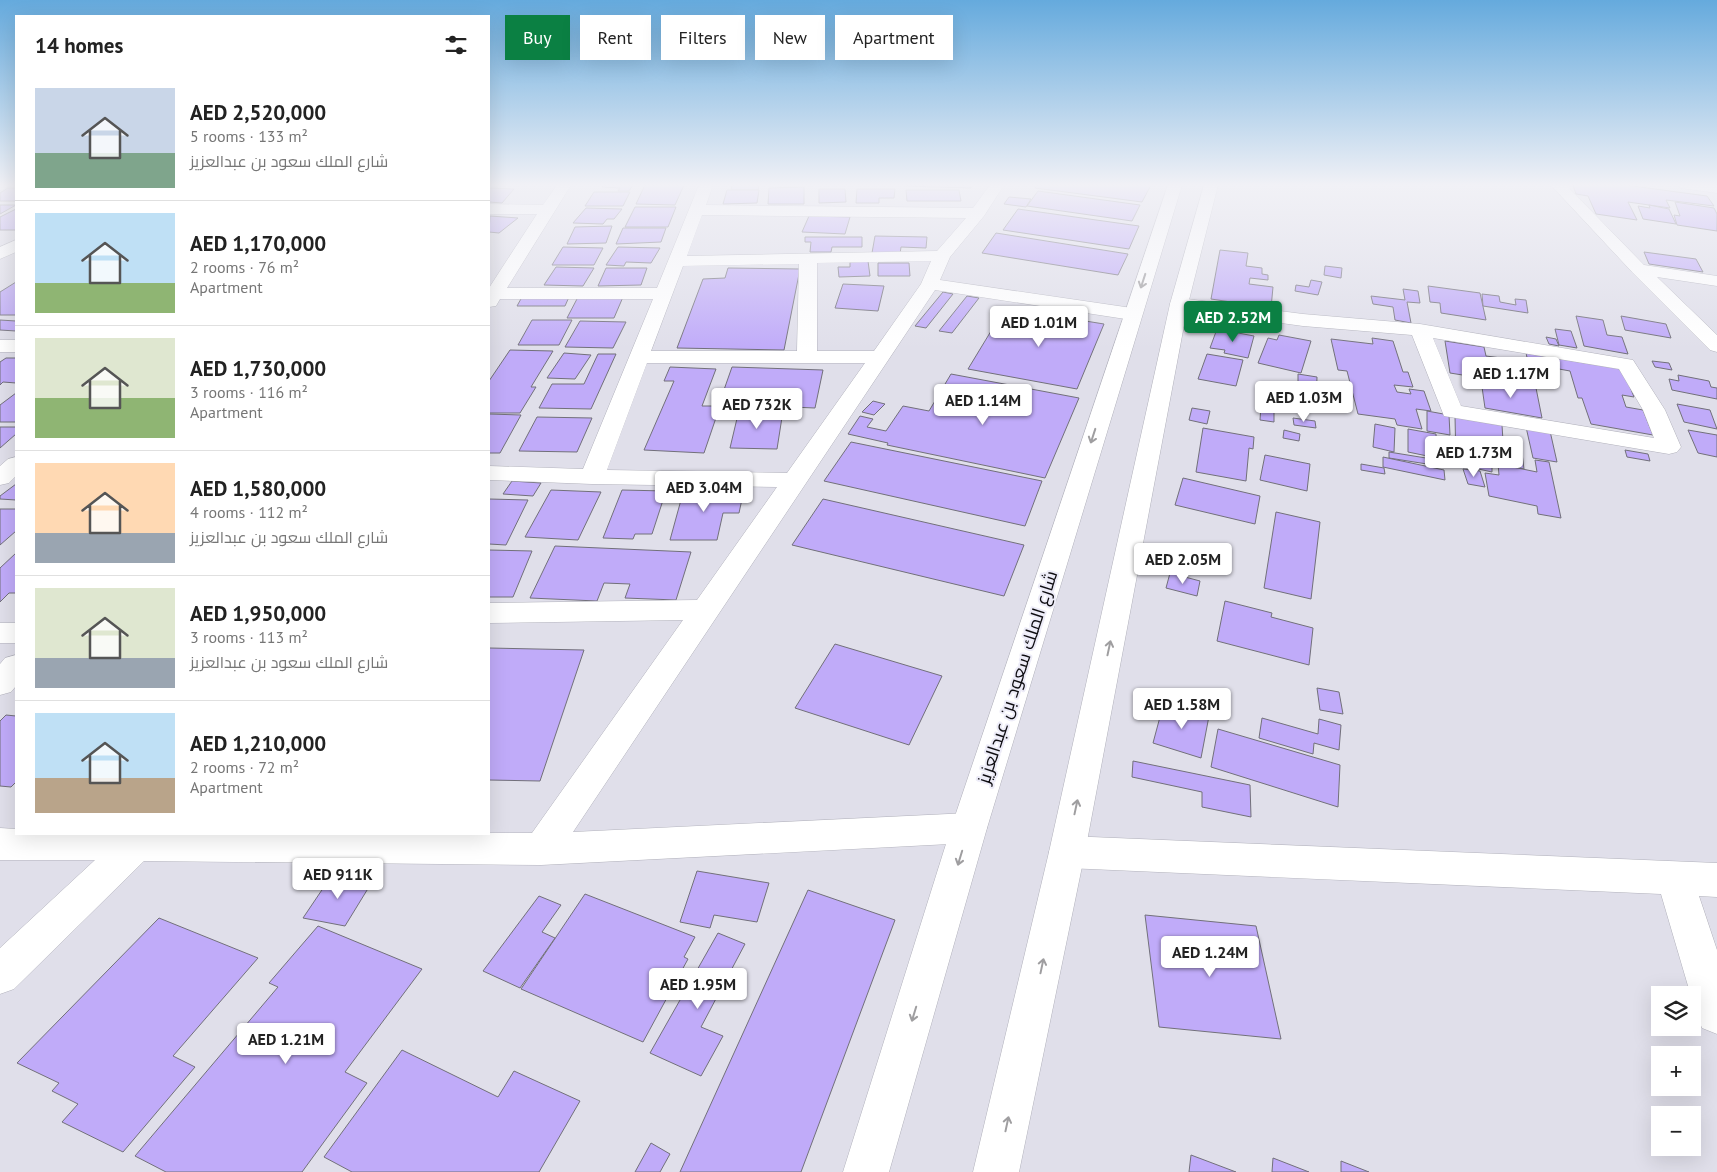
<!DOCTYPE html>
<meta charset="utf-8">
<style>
:root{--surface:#fff;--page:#f2f2f2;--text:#222;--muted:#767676;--line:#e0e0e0;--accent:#0b8043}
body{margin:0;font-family:"PT Sans",Cairo,sans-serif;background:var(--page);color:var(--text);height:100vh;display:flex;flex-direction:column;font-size:19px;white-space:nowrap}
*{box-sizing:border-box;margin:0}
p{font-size:16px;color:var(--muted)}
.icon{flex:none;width:28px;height:28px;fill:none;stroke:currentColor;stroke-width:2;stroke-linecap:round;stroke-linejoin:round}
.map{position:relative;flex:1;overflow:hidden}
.panel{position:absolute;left:15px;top:15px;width:475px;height:820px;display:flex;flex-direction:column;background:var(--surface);border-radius:0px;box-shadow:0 5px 20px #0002}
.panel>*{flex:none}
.banner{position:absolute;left:505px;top:15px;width:475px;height:45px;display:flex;gap:10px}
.tools{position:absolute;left:1651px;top:986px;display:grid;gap:10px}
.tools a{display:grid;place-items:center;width:50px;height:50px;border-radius:0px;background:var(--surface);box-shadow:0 5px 20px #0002;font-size:25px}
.price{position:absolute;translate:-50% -42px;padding:0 11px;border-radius:5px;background:#fff;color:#222;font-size:16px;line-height:32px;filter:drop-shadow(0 1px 2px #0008)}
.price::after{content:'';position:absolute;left:50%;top:30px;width:15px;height:11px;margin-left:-8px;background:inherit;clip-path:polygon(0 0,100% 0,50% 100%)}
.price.selected{background:var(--accent);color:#fff}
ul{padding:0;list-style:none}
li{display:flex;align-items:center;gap:15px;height:125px;padding:0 20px}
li+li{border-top:1px solid var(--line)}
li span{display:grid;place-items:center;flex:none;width:140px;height:100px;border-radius:0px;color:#555}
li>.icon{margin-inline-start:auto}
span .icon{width:60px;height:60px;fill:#fffc;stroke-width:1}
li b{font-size:21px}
h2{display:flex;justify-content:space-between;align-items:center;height:60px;padding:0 20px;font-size:21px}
.pill{padding:0 18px;border-radius:0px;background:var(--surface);box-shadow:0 5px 20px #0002;font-size:18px;line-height:45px}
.pill.selected{background:var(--accent);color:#fff}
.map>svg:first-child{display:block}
.building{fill:#c0abf9;stroke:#72707a}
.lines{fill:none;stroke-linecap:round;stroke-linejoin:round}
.minor-casing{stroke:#b1b1bb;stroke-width:1}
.major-casing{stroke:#b1b1bb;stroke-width:1}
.minor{fill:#fff;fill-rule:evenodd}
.major{fill:#fff;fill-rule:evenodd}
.oneway{stroke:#9f9ea0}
.labels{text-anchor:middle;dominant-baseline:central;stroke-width:4;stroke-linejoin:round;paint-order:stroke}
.street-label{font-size:18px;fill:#0e0d11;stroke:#edecf8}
</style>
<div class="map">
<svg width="1717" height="1172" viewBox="0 0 1717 1172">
<rect width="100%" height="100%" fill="#e0dfea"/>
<g class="building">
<path d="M604,185H633L629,191H618L620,188L602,187Z"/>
<path d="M645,185H684L675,205L636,204Z"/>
<path d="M730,185H759L758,190H731L732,186Z"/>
<path d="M971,185V188L904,186V185Z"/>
<path d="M1037,185H1151L1142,202L1035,188Z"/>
<path d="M1573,185H1625L1707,196L1714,206L1666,200L1670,208L1628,202L1637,220L1596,214L1588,196L1576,194Z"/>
<path d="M804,187V204H768L769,188Z"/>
<path d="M8,188H16V201H0V193Z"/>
<path d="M489,188L514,189L502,203L489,202Z"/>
<path d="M819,189H845L846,202L819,203Z"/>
<path d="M857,189H895L894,198H879V203H856Z"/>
<path d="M727,190H759L757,203L723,204Z"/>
<path d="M906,190H959L961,201H907Z"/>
<path d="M1038,191L1140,205L1132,221L1027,206Z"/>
<path d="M594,192H630L623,206H585Z"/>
<path d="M1009,197L1031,199L1026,207L1004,204Z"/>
<path d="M1675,202L1714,208L1717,214V231L1677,225L1674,215L1680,216Z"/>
<path d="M0,205H16L0,214Z"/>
<path d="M1649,205L1669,209L1676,224L1643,219L1638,206L1650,208Z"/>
<path d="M635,207H676L668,227H625Z"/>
<path d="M586,208L622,209L614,219H607L603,224L573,223Z"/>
<path d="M16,209V230H0V217Z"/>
<path d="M1018,209L1139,226L1129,249L1003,230Z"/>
<path d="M490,216L518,218L499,233L489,232Z"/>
<path d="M809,216L850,217L845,234L802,232Z"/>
<path d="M612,226L606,243L567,244L575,227Z"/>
<path d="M623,228H666L661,242L616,244Z"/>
<path d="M996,233L1128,254L1118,275L982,253Z"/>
<path d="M875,236L927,237L926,248L901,247L900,254L872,253Z"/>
<path d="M805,237H862V247H832L831,252H810L811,242H805Z"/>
<path d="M563,247L603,248L594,265H552Z"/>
<path d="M618,247L660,248L651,263L626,262L624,266L606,265Z"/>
<path d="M1220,250L1248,253L1246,266L1262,268V274L1268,275V280L1250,278L1249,284L1273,287L1271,308L1211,299Z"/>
<path d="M1644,252L1696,259L1703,272L1649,264Z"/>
<path d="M868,261L870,276L839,277L838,267H850V262Z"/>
<path d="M878,263H909L910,276H878Z"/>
<path d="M1325,266L1342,268L1341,278L1324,275Z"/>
<path d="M556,267L594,268L583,286L544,285Z"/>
<path d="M606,268H647L641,285L598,286Z"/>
<path d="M728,268L800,269L784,350L677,348L703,279L725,278Z"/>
<path d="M1311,280L1322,282L1318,295L1295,291L1296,285L1309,287Z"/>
<path d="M16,282V315H0V292Z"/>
<path d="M843,284L884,286L878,311L835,308Z"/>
<path d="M1428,286L1480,293L1486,320L1441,313L1440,303L1430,302Z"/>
<path d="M1403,289L1418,291L1420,303L1407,302L1411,323L1395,320L1393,307L1373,304L1371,296L1405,300Z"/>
<path d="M943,292L953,294L926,328L915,326Z"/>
<path d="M1482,294L1499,296L1500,302L1516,305L1515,299L1526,300L1528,313L1483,306Z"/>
<path d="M967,296L979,298L952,333L939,331Z"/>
<path d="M522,297H569L565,306H517Z"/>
<path d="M578,297H623L614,318H567Z"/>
<path d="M1005,308L1104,324L1077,389L968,369Z"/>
<path d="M1576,316L1603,320L1607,335L1622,337L1628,354L1584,346Z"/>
<path d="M1621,316L1666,324L1671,338L1625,330Z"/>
<path d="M0,320L16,321V331L0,330Z"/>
<path d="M532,320H572L559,345H518Z"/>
<path d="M580,321L626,322L613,348L565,347Z"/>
<path d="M1217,329L1254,336L1248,358L1224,353L1225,350L1210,348Z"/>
<path d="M1555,329L1571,331L1577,348L1559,345Z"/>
<path d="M1279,335L1311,341L1301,373L1258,363L1268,338L1277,340Z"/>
<path d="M1546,337L1556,339L1559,346L1549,344Z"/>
<path d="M1372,338L1393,341L1403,372H1408L1413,387L1394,385L1397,392L1411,394L1409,389L1424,391L1431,411L1416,409L1422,429L1397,425L1395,419L1358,414L1347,371L1338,370L1331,339L1373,344Z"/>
<path d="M1445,341L1484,347L1486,356L1524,361L1529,380L1505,376L1506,382L1450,373Z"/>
<path d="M510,350L553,351L531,387H536L520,413H489V381Z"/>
<path d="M564,353L591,355L575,379L547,378Z"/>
<path d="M1526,353L1543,356L1547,374L1530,371Z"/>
<path d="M598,354H616L591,409L539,408L552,384H584Z"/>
<path d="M1207,354L1243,360L1236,386L1198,379Z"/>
<path d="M6,358H16V383L3,382L0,385V362Z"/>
<path d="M1555,358L1623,369L1634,397L1622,395L1626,407L1643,410L1653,435L1591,424L1582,398H1578L1570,371L1559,369Z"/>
<path d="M1652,361L1669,363L1672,370L1655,367Z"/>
<path d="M670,367L716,369L702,406H720L704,453L644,450L674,381H664Z"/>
<path d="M732,367L823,370L815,408L719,404Z"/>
<path d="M951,374L1079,398L1045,478L887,445L888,443L848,434L860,416L873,419L867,427L886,431L903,406L929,411Z"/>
<path d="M1298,374L1317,377L1316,408L1297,405L1298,397L1276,393L1275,403L1260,400L1261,389L1283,392V382L1298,385Z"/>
<path d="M1678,375L1709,381L1711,387L1717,388V399L1672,390L1669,379L1679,381Z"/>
<path d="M1481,380L1536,388L1542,418L1485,408Z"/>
<path d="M1329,383L1339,384V396L1328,394Z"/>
<path d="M16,393V422H0V405Z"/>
<path d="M873,401L885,404L874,415L862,412Z"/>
<path d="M1677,404L1710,410L1717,429L1684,422Z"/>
<path d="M1261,405L1274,407V422L1260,420Z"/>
<path d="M1192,408L1210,411L1207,424L1189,420Z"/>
<path d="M739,410L783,411L777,449L730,448Z"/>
<path d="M1427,411L1449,415L1450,435L1427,431Z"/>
<path d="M489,414L521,415L500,453H489Z"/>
<path d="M1455,416L1502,425L1503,441L1521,445L1524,469L1492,462V472L1456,464Z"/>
<path d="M537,417L592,418L577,452L519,451Z"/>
<path d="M1293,418L1315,421L1316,428L1294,425Z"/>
<path d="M1375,424L1395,428L1394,452L1373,447Z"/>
<path d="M0,427H16V434L0,448Z"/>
<path d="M1526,427L1550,431L1557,462L1533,458Z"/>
<path d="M1203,428L1254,437L1253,449L1249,448L1246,481L1196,472Z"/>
<path d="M1408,429L1436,434L1437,458L1408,452Z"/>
<path d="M1284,430L1300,434L1299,441L1283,438Z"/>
<path d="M1688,430L1717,435V457L1698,453Z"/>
<path d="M851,442L1042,481L1025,526L824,481Z"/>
<path d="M1625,450L1648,454L1650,461L1627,457Z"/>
<path d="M1389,452L1426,458L1427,464L1389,458Z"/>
<path d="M1265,455L1310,464L1307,491L1260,480Z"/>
<path d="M1383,457L1444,470L1445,480L1383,467Z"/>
<path d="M1535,460L1549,462L1561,518L1538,514L1537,506L1489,496L1485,473L1499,475L1498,464L1537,472Z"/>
<path d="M1361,464L1384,468L1385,474L1361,470Z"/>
<path d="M1463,469L1480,471L1485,487L1468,484Z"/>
<path d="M1183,478L1260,496L1255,524L1175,505Z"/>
<path d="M512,481L541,483L533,496L503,494Z"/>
<path d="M16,484V500L0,499V496Z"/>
<path d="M684,489L744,490L739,513H723L717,540H670Z"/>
<path d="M551,490L601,492L578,540L525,537Z"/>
<path d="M622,490L666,491L652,534H635L633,539L603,538Z"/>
<path d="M489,499L528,500L506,545L489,544Z"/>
<path d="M823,499L1024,545L1004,596L792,545Z"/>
<path d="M0,509H16V531L0,545Z"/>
<path d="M1276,512L1320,522L1311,599L1264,588Z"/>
<path d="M555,546L691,552L676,600L625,598L630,584L604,583L597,601L530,598Z"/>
<path d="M489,550L532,551L513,597H489Z"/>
<path d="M16,553V593H9L0,602V568Z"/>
<path d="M1170,573L1200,581L1197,596L1166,588Z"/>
<path d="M1225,601L1272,613L1271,617L1313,628L1309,665L1217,641Z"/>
<path d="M835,644L942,676L909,745L795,708Z"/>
<path d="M489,648L584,650L540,781L489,780Z"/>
<path d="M1317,688L1339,692L1343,714L1320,710Z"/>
<path d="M1164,702L1209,716L1201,758L1153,743Z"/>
<path d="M6,715L16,716V782L11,787L0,786V721Z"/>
<path d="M1262,718L1318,734L1319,719L1341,725L1339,750L1314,743L1313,754L1259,738Z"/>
<path d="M1218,729L1340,765L1338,807L1211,767Z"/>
<path d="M1133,761L1250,785L1251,817L1202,807V792L1132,777Z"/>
<path d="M697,871L769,883L757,922L714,915L710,928L680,922Z"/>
<path d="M332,875L372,882L345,926L303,918Z"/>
<path d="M808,890L895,920L801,1172H680Z"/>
<path d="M585,894L695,937L684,957L688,959L643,1042L521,989Z"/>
<path d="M539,896L561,905L542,932L555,938L520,988L483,971Z"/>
<path d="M1145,915L1256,926L1281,1039L1159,1027Z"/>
<path d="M159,918L258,958L173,1056L195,1067L123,1152L62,1122L78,1104L52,1091L59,1083L17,1063Z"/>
<path d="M318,926L422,969L345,1072L367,1083L302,1172H166L135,1156L278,987L269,983Z"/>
<path d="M718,933L745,944L701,1027L723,1036L701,1076L650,1053Z"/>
<path d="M402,1050L498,1097L514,1071L580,1101L539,1172H352L324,1157Z"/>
<path d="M651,1143L670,1154L660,1172H635Z"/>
<path d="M1191,1155L1236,1172H1189Z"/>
<path d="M1273,1158L1309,1172H1272Z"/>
<path d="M1341,1161L1369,1172H1341Z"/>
</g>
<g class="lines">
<g class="minor-casing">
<g id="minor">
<path d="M0,185H8L5,189L0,190Z"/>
<path d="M557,185H571L507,288H657L699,185H713L706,205L973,208L990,185H1004L984,216L950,257L940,280L1132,308L1139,310L1141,314L1139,318L1132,320L935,290L573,832L969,813L981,817L987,828L981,839L969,843L541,865L144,861L14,989L0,994V948L95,860H0V828L16,829V834L532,833L683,620L489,623V603L697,600L777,487L592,484L489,480V466L583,469L653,299H500L496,306L489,307V288L537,214H489V204L543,205ZM702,215L966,218L937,251L687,256ZM931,261L921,284L874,351H817V263ZM799,264L797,351H651L683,266ZM647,363H865L787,473L607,470Z"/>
<path d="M1551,185H1566L1644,265L1717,276V286L1657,277L1717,335V352L1710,350L1633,273Z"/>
<path d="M1679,185H1717V193L1681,188Z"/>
<path d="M16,240V252L0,259V247Z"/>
<path d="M1179,298L1303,314L1420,324L1633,360L1665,410L1681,447L1677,452L1669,454L1444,416L1412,335L1303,326L1172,308L1170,304L1172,300ZM1433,338L1619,369L1643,410L1654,438L1461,406Z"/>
<rect x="0" y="340" width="16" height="12"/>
<path d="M16,457V476L9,483L0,485V466L8,459Z"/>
<rect x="0" y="623" width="16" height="20"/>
<path d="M16,655V686L11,692L0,695V664L5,658Z"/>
<path d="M1067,836L1717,863V897L1699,896L1717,950V1034L1702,1028L1696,1013L1661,894L1067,868L1054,863L1049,852L1054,841Z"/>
</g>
</g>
<g class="major-casing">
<g id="major">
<path d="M1168,185H1182L987,828L889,1172H843L951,828Z"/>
<path d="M1204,185H1218L1188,304L1085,852L1019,1172H973L1049,852L1170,304Z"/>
</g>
</g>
<use href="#minor" class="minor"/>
<use href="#major" class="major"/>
</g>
<defs><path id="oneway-shaft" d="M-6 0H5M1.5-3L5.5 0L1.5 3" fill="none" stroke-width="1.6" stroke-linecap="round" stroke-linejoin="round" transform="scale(1.25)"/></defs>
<g class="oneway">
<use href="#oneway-shaft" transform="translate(1143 281) rotate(108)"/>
<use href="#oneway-shaft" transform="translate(1093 436) rotate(108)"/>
<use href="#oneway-shaft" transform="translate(1109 648) rotate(-78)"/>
<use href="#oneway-shaft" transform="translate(1076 807) rotate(-78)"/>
<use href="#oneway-shaft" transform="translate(960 858) rotate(107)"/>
<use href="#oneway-shaft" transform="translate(1042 966) rotate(-78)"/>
<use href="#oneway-shaft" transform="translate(914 1014) rotate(107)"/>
<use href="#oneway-shaft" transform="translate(1007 1124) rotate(-78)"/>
</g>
<linearGradient id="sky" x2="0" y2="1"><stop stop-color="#65aadd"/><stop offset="0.53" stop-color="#f1f1f6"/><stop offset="1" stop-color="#f1f1f6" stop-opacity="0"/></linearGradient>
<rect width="1717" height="349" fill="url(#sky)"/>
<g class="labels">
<g class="street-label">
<text transform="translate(1017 677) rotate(-72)">شارع الملك سعود بن عبدالعزيز</text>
</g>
</g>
</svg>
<div class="tools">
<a><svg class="icon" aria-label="layers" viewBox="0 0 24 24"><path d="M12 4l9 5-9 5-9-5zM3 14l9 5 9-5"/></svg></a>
<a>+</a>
<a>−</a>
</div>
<b class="price selected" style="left:1233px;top:343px">AED 2.52M</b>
<b class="price" style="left:1039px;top:348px">AED 1.01M</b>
<b class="price" style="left:1511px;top:399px">AED 1.17M</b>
<b class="price" style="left:1304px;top:423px">AED 1.03M</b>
<b class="price" style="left:983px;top:426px">AED 1.14M</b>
<b class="price" style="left:757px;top:430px">AED 732K</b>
<b class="price" style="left:1474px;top:478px">AED 1.73M</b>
<b class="price" style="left:704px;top:513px">AED 3.04M</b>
<b class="price" style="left:1183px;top:585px">AED 2.05M</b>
<b class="price" style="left:1182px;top:730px">AED 1.58M</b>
<b class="price" style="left:338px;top:900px">AED 911K</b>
<b class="price" style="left:1210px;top:978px">AED 1.24M</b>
<b class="price" style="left:698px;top:1010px">AED 1.95M</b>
<b class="price" style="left:286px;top:1065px">AED 1.21M</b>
<div class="banner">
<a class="pill selected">Buy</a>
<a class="pill">Rent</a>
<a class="pill">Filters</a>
<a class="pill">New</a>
<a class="pill">Apartment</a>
</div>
<section class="panel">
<h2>14 homes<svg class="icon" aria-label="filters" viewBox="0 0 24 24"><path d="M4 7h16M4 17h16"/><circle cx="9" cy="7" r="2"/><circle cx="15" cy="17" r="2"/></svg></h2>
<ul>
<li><span style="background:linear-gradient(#c9d6e8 65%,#7fa58c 0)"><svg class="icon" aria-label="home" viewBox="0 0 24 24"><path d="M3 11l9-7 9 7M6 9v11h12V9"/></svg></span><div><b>AED 2,520,000</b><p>5 rooms · 133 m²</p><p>شارع الملك سعود بن عبدالعزيز</p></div></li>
<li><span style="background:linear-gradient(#bfe0f5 70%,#8fb573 0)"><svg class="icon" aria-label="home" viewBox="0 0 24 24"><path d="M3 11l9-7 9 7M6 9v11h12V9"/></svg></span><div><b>AED 1,170,000</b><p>2 rooms · 76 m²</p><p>Apartment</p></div></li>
<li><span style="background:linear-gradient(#dfe7d0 60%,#8fb573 0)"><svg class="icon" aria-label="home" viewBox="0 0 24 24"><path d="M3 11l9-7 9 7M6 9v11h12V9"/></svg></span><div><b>AED 1,730,000</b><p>3 rooms · 116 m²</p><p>Apartment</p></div></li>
<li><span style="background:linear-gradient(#ffd9b3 70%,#9aa5b1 0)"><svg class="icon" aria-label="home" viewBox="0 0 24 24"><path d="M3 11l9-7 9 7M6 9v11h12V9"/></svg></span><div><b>AED 1,580,000</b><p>4 rooms · 112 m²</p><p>شارع الملك سعود بن عبدالعزيز</p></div></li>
<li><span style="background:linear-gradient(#dfe7d0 70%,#9aa5b1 0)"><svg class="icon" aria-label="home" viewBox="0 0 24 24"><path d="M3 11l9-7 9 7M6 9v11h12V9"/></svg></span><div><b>AED 1,950,000</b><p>3 rooms · 113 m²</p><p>شارع الملك سعود بن عبدالعزيز</p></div></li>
<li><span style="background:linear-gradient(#bfe0f5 65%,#b9a48a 0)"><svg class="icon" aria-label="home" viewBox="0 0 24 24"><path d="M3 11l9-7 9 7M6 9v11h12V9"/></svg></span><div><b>AED 1,210,000</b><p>2 rooms · 72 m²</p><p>Apartment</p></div></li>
</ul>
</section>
</div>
